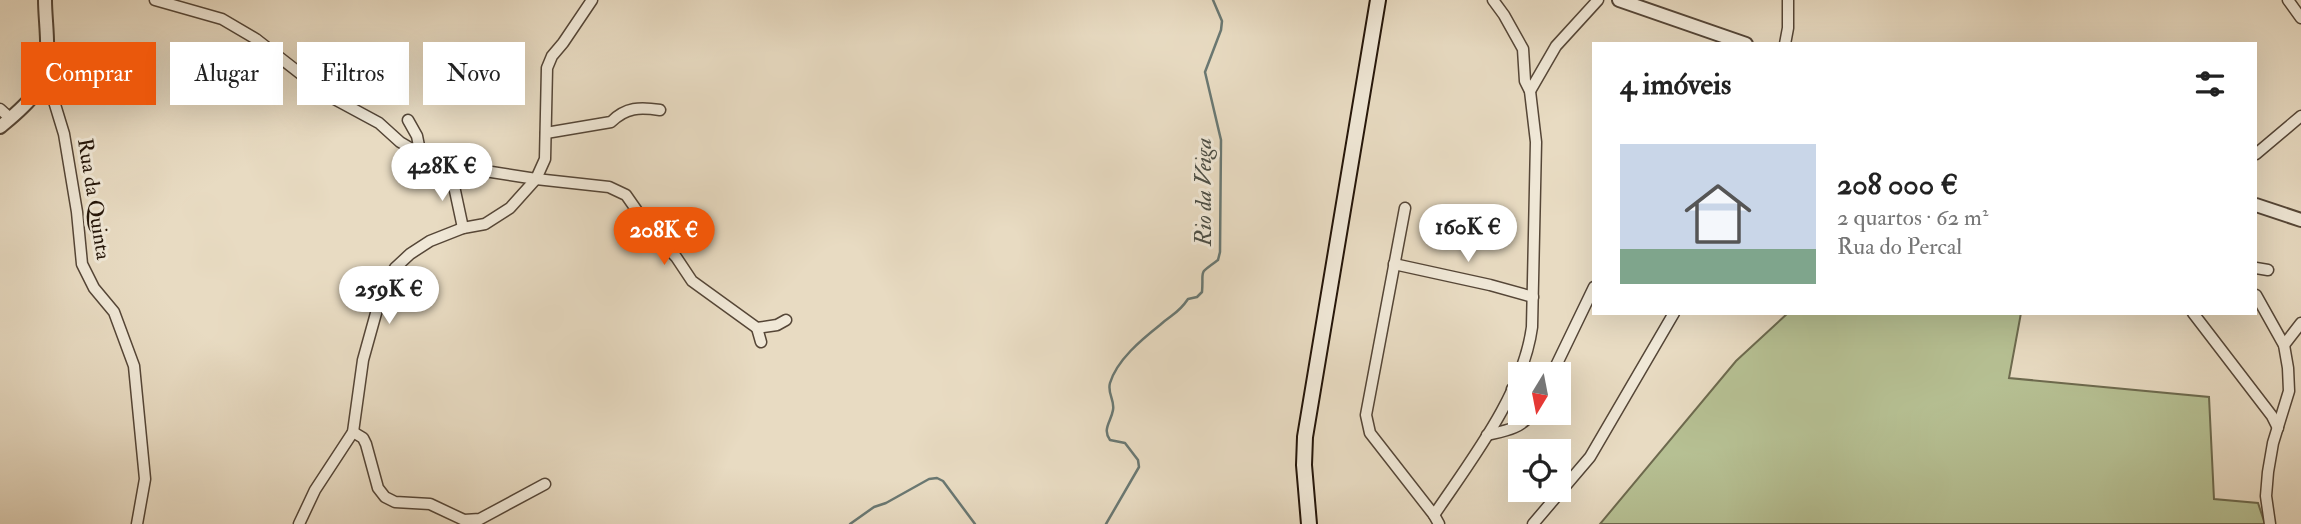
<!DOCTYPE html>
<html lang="pt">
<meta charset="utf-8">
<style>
:root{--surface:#fff;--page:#f2f2f2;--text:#222;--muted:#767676;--accent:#ea580c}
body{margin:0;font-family:"IM FELL Double Pica",serif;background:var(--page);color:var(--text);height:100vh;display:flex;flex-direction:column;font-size:26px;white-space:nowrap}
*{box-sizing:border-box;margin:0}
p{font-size:23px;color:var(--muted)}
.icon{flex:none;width:38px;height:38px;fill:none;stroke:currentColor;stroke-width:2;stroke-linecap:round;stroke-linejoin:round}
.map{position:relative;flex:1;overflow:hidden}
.side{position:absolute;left:1592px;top:42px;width:665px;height:273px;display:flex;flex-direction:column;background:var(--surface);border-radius:0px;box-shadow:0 7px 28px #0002}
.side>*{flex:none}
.hud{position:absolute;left:21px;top:42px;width:665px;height:63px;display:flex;gap:14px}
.needle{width:46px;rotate:190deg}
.fabs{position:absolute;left:1508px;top:362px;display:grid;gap:14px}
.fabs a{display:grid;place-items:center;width:63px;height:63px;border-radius:0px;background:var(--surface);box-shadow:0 7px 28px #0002;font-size:35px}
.price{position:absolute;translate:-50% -60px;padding:0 16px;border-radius:24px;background:#fff;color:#222;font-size:23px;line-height:46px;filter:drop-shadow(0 2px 4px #0008)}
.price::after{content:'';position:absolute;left:50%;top:42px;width:21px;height:16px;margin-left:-10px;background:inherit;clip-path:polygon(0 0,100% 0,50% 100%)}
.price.selected{background:var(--accent);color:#fff}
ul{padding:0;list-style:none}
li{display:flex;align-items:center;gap:21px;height:175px;padding:0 28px}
li span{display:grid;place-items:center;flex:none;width:196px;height:140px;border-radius:0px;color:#555}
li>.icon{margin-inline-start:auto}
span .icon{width:84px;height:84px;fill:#fffc;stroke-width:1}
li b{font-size:30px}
h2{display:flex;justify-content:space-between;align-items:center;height:84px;padding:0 28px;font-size:30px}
.pill{padding:0 24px;border-radius:0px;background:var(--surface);box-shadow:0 7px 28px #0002;font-size:24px;line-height:63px}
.pill.selected{background:var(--accent);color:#fff}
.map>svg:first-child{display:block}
.green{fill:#b6c093;stroke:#6d6a4e;stroke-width:2}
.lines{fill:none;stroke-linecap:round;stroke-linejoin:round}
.stream{stroke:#6a7872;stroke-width:2.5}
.minor-casing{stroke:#554637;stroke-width:13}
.tertiary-casing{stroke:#554637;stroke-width:16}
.secondary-casing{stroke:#241509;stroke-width:18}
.minor{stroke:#f0e8d7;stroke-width:10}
.tertiary{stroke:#f0e8d7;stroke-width:12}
.secondary{stroke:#f0e8d7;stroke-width:14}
.labels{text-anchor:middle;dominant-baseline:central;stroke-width:6;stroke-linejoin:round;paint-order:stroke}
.street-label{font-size:21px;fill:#241509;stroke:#f0e8d7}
.water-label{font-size:23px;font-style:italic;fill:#4d4f46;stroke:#f0e8d7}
</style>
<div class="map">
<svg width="2301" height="524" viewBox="0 0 2301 524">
<rect width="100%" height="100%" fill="#e8dbc2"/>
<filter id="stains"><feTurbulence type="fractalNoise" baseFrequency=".00286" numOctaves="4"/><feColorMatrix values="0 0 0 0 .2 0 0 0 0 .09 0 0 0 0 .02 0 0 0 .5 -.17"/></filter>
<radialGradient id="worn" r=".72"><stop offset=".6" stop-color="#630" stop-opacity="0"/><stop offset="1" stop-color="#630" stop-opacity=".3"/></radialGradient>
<path class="green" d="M1788,313H2021L2009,378L2209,397L2214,499L2258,503L2265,524H1600L1736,361Z"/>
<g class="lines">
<g class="stream">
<path d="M850,524L874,507L886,503L929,479L937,478L943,481L975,524"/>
<path d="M1106,524L1139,467L1138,460L1125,443L1110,440C1102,429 1111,422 1113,410C1115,400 1107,393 1110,383C1117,360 1141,340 1160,325C1172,314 1178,314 1188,299L1197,297L1202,292C1204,269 1197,275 1218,260L1220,252L1221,140L1205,72L1221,30L1222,21L1213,0"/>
</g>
<g class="minor-casing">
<g id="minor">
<path d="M155,0L222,19L256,39L329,96L379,123L400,142L451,172L485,171L536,179L609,187L626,195L649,228L676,257L692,281L757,328L777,325L786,320"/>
<path d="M2288,0L2301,18"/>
<path d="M1785,44L1788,28V0"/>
<path d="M42,81L53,98L64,134L77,212L82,264L94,288L114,312L134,366L145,479L137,524"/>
<path d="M1530,91L1556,46L1598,0"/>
<path d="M0,109L10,118"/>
<path d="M408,120L417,136L421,156"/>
<path d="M546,133L611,122C626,107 640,107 660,110"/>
<path d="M2256,154L2301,116"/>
<path d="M451,172L463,228"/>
<path d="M1405,208L1366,415L1370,433L1434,515C1471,460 1523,394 1532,327L1536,142L1530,91L1525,81L1523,49L1504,15L1493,0"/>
<path d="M1394,264L1490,285L1533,297"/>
<path d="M2256,268L2268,270"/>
<path d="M2256,295L2284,345L2288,368L2289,391L2273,443L2268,472L2266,496L2270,524"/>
<path d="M2193,313L2272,416L2278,428"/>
<path d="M757,328L761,342"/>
<path d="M2284,345L2301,323"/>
<path d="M1552,374L1594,287"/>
<path d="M1512,389L1521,405"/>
<path d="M353,432L363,438L366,444L378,488L385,497L395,502L430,504L464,520L480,519L545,484"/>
<path d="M1487,435C1504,431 1521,429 1532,413"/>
<path d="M1434,515L1439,524"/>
<path d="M299,524L315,490L353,432L363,360L383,288L395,268L410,254L430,241L463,228L485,224L510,208L536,179L545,159L547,68L552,56L563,43L592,0"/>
<path d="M1533,524L1590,457L1674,313"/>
</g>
</g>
<g class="tertiary-casing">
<g id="tertiary">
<path d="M1619,0L1746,44"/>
<path d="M0,127C12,117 26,106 36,92C54,68 45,28 45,0"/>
<path d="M2256,205L2301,220"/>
</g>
</g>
<g class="secondary-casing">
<path id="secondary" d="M1309,524L1304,465L1305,437L1378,0"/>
</g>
<use href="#minor" class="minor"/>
<use href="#tertiary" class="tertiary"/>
<use href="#secondary" class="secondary"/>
</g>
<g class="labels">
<g class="street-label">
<text transform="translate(94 199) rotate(81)">Rua da Quinta</text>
</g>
<g class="water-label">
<text transform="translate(1203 192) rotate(-90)">Rio da Veiga</text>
</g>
</g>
<rect width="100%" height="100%" filter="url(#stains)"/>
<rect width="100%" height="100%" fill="url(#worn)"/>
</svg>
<div class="fabs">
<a><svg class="needle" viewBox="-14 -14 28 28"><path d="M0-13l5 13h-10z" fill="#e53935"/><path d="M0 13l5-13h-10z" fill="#767676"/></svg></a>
<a><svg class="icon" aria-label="locate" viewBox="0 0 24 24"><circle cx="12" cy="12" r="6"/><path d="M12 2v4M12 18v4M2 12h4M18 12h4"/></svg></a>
</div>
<b class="price" style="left:442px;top:203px">428K €</b>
<b class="price" style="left:1468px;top:264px">160K €</b>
<b class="price selected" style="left:664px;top:267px">208K €</b>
<b class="price" style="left:389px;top:326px">259K €</b>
<div class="hud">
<a class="pill selected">Comprar</a>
<a class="pill">Alugar</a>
<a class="pill">Filtros</a>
<a class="pill">Novo</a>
</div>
<section class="side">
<h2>4 imóveis<svg class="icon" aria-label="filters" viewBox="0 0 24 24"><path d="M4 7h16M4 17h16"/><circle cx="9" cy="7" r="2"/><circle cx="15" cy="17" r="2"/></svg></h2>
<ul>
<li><span style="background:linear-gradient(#c9d6e8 75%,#7fa58c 0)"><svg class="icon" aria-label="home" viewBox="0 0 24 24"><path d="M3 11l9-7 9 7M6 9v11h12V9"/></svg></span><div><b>208 000 €</b><p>2 quartos · 62 m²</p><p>Rua do Percal</p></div></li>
</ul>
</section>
</div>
